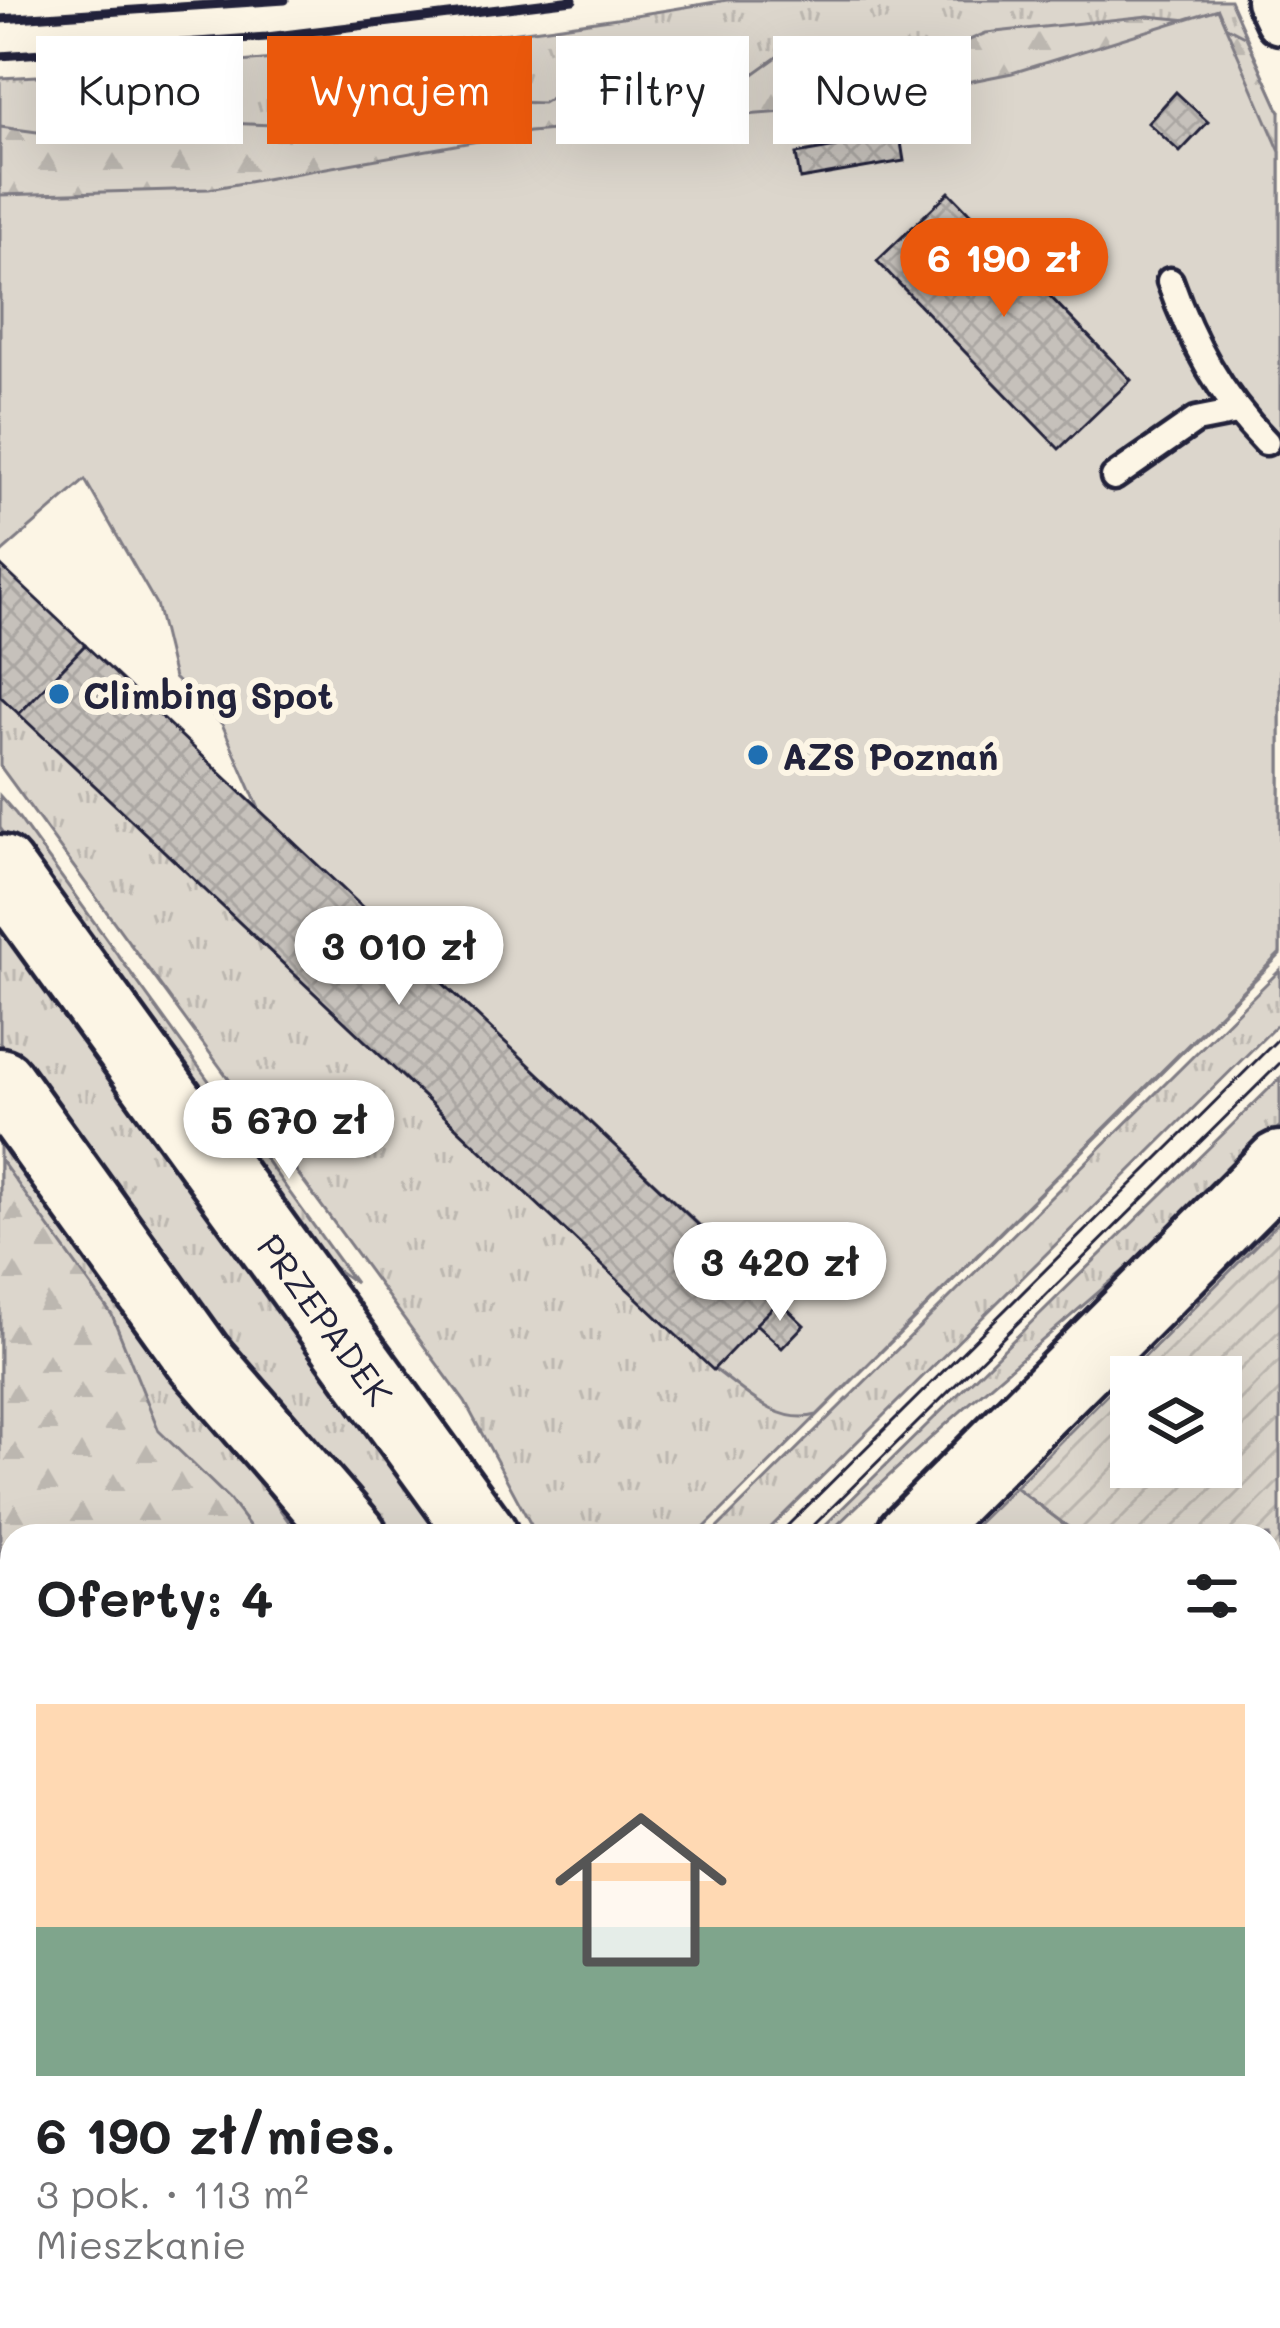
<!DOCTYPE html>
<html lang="pl">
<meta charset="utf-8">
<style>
:root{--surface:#fff;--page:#f2f2f2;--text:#202124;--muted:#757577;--line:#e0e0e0;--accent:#ea580c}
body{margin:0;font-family:Mali,sans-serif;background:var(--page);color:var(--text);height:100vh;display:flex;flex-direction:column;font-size:45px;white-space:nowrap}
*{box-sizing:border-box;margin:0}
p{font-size:39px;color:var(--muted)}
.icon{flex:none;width:66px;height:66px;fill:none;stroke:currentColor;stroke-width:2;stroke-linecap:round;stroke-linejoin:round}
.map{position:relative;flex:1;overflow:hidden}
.sheet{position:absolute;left:0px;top:1524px;width:1281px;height:804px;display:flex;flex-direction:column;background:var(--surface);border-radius:36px 36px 0 0;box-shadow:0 12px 48px #0002}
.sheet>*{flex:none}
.top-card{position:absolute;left:36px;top:36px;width:1209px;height:108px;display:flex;gap:24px}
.controls{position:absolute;left:1110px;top:1356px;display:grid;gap:24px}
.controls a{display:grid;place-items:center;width:132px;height:132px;border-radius:0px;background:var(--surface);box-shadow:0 12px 48px #0002;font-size:60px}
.price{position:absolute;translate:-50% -102px;padding:0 27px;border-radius:42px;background:#fff;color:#222;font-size:39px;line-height:78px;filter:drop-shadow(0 3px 6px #0008)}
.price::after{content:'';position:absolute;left:50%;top:72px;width:36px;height:27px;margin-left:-18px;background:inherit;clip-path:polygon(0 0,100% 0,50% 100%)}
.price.selected{background:var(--accent);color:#fff}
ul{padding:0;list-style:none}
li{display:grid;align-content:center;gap:24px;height:636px;padding:0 36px}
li+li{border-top:3px solid var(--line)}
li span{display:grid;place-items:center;height:372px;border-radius:0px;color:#555}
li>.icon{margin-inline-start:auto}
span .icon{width:216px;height:216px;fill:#fffc;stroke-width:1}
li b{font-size:51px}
h2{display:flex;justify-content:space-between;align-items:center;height:144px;padding:0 36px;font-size:51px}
.pill{padding:0 42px;border-radius:0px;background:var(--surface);box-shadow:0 12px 48px #0002;font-size:42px;line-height:108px}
.pill.selected{background:var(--accent);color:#fff}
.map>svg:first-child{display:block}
.grass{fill:url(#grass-tufts);stroke:#7f7c84;stroke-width:3}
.forest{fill:url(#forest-firs);stroke:#7f7c84;stroke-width:3}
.park{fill:#dcd6cc;stroke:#7f7c84;stroke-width:3}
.garden{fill:url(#garden-furrows);stroke:#7f7c84;stroke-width:3;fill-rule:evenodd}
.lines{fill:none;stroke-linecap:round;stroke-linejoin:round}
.stream{stroke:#78757e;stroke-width:12}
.building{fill:url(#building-cross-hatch);stroke:#22223b;stroke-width:3}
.lane-casing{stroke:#22223b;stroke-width:33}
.street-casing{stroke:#22223b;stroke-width:57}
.secondary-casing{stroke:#22223b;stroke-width:75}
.lane{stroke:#fcf5e5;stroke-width:24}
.street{stroke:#fcf5e5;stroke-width:48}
.secondary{stroke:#fcf5e5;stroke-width:66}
.tram{stroke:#22223b;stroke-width:3}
.rail{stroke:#22223b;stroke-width:9}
.poi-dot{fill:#1f6fb2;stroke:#fcf5e5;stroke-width:4.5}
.labels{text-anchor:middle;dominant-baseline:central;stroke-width:12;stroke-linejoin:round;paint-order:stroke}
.poi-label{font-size:36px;font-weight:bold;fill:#22223b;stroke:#fcf5e5;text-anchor:start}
.street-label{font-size:36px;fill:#22223b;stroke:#fcf5e5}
</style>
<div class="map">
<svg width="1280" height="2328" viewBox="0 0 1280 2328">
<defs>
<pattern id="grass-tufts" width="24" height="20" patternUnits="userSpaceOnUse" patternTransform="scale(3)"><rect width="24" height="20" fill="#dcd6cc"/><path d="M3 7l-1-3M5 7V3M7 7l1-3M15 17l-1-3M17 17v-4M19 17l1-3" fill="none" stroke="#bcb7b0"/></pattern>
<pattern id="forest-firs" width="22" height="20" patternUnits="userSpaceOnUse" patternTransform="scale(3)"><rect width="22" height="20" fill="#dcd6cc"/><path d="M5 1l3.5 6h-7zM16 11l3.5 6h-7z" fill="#bcb7b0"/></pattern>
<pattern id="garden-furrows" width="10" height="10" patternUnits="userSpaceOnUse" patternTransform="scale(3)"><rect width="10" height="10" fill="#dcd6cc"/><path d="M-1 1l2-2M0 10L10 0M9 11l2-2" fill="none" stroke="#bcb7b0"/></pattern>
<pattern id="building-cross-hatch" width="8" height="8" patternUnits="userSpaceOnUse" patternTransform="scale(3)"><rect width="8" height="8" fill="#c6c1bb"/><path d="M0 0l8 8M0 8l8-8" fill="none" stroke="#aaa6a2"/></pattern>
</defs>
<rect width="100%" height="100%" fill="#fcf5e5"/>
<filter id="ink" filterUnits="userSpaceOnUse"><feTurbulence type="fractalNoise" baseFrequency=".00833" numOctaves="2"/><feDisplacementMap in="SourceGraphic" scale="24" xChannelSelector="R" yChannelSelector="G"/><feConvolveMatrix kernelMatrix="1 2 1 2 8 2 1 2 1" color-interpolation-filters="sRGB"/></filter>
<g filter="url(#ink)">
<g class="grass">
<path d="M727,0H1230L1280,112L0,383V78C245,66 486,42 727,0Z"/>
<path d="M1280,450V955L696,1536H537L465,1402L0,766V696L725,1251L746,1229Z"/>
<path d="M0,796L16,814L355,1283L307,1248L0,828Z"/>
<path d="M0,902L458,1536H382L138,1236L0,1043Z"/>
<path d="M1280,970V1022L762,1536H709Z"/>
<path d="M1280,1078V1126C1136,1270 971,1392 826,1536H814Z"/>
<path d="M0,1119L299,1536H12V1709L0,1697Z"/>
<path d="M12,2244V2316H33L28,2328H0V2256Z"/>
<path d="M221,2316H418L421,2325L448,2326L458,2316H885L892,2328H215Z"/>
</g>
<g class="forest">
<path d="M1148,16L1219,23L1246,37L1280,112V299L0,268V127L104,141L198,122L300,126L444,100L543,103L589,75L749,77L784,52L864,46L922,60L986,33Z"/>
<path d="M0,1159L112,1315L159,1431L229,1499L257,1536H12V1709L0,1697Z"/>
<path d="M12,2067V2207L0,2213V2078Z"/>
<path d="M1280,2221V2328H1175L1188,2316H1269V2239Z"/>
</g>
<g class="park">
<path d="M1218,9L1280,152V953L817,1415C777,1426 745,1391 713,1368L778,1299L260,811L222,724L174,678L156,604L85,480L0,554V195L209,189L529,132L836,108L1012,73Z"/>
<path d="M1015,1487L1080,1536H965Z"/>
<path d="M1269,1673L1280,1680V2116L1269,2107Z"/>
</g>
<path class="garden" d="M1280,1221V1680L1269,1673V1536H1080L1015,1487ZM1131,1377H1221V1467H1131Z"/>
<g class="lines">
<path class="stream" d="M1269,1915L1280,1920"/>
</g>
<g class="building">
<path d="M1176,92L1208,122L1180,152L1148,123Z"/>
<path d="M900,136L904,161L800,179L796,154Z"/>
<path d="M949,192L1131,380L1059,449L877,261Z"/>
<path d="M0,565L85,645L19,714L0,696Z"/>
<path d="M85,645L779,1301L713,1370L19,714Z"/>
<path d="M779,1301L804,1325L782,1348L756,1324Z"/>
<path d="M12,1950V2029L0,2041V1962Z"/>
<path d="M1269,2113L1280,2122V2171L1269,2162Z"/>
</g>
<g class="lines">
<g class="lane-casing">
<g id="lane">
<path d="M1170,281C1192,343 1220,395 1266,442"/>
<path d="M1114,477L1196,420L1237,412"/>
</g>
</g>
<g class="street-casing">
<path id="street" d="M1271,0L1280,19"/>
</g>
<g class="secondary-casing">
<g id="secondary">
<path d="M0,869L484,1536"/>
<path d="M0,1082L198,1357L353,1536"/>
<path d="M910,1536L1280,1165"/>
<path d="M1028,2316L1035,2328"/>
<path d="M160,2328L165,2316"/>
</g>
</g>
<use href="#lane" class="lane"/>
<use href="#street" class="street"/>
<use href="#secondary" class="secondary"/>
<g class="tram">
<path d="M777,1536L1280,1037"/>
<path d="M803,1536L1280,1063"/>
<path d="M76,2328L81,2316"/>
<path d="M97,2328L102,2316"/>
</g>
<g class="rail">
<path d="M0,19L285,0"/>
<path d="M0,56L267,37L573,0"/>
</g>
</g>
</g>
<g class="poi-dot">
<circle cx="59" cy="694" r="12"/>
<circle cx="758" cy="755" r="12"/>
</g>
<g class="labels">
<g class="poi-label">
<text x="83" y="694">Climbing Spot</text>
<text x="782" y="755">AZS Poznań</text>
</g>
<g class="street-label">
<text transform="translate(326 1319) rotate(54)">PRZEPADEK</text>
</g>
</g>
</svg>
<div class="controls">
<a><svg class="icon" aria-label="layers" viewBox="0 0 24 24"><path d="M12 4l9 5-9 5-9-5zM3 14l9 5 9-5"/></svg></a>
</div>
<b class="price selected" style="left:1004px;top:320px">6 190 zł</b>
<b class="price" style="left:399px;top:1008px">3 010 zł</b>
<b class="price" style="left:289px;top:1182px">5 670 zł</b>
<b class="price" style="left:780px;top:1324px">3 420 zł</b>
<div class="top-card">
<a class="pill">Kupno</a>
<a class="pill selected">Wynajem</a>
<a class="pill">Filtry</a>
<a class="pill">Nowe</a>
</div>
<section class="sheet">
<h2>Oferty: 4<svg class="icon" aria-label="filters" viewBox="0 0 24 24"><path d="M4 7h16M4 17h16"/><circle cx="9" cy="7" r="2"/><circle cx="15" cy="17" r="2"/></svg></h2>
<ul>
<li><span style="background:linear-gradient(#ffd9b3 60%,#7fa58c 0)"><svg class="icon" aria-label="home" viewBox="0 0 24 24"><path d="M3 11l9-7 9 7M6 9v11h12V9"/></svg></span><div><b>6 190 zł/mies.</b><p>3 pok. · 113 m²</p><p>Mieszkanie</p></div></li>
</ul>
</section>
</div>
